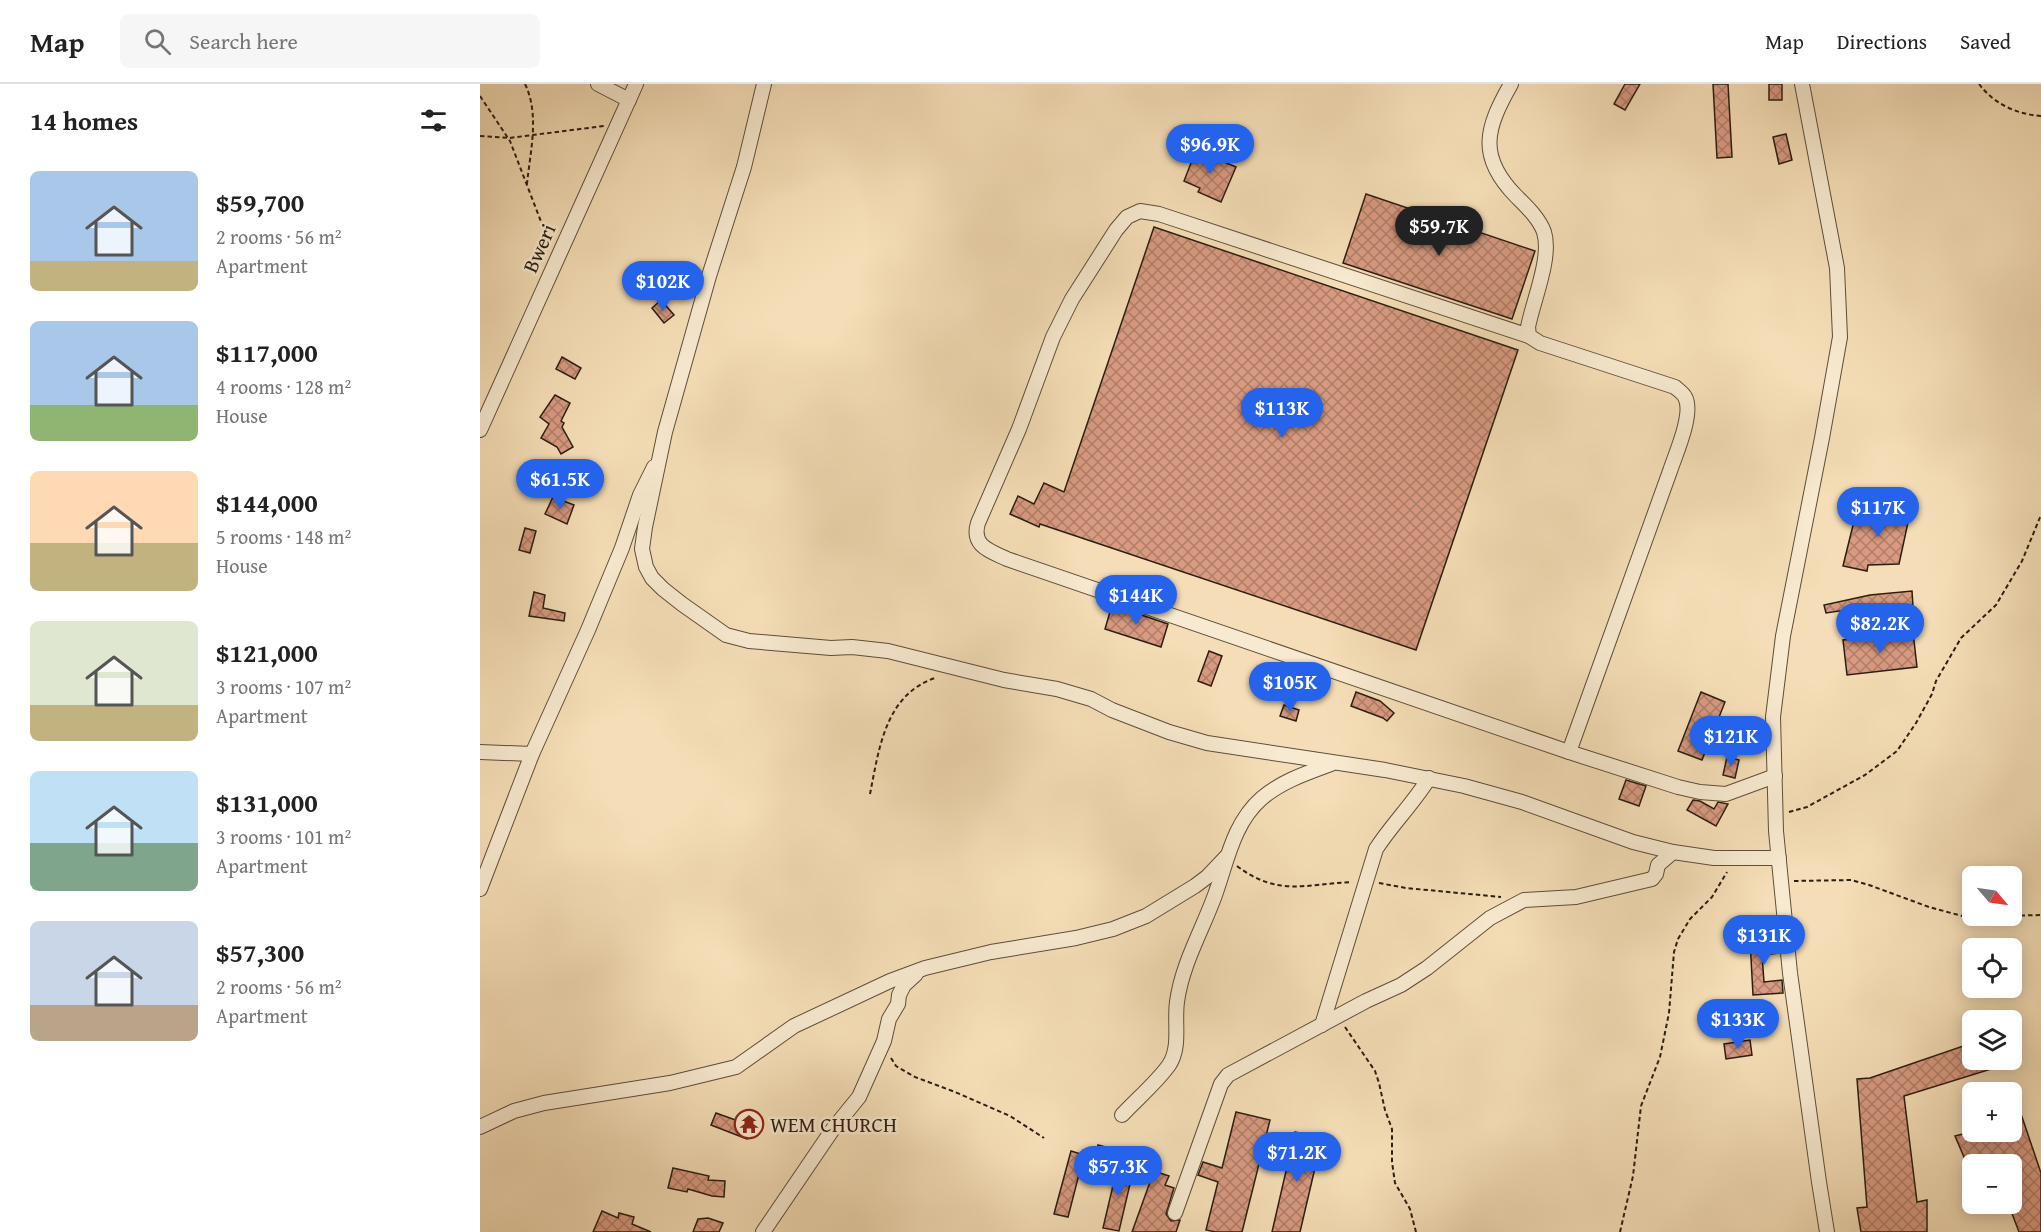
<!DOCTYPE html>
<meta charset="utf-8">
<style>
:root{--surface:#fff;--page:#f6f6f6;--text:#222;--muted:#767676;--line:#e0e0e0;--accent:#2563eb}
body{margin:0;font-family:"Gentium Book Plus",serif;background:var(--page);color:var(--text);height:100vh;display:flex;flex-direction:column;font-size:22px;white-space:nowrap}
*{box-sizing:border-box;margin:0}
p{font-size:20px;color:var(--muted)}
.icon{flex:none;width:33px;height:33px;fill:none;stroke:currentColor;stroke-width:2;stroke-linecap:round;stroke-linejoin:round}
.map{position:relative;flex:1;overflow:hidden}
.sheet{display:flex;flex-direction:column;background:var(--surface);width:480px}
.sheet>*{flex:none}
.needle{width:39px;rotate:119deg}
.buttons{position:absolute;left:1482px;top:782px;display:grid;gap:12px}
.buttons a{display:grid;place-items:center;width:60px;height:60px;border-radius:9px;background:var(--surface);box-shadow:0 3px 15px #0003;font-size:30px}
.price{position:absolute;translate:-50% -51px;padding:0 14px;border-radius:21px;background:var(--accent);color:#fff;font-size:20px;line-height:39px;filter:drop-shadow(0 2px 3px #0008)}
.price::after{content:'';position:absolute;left:50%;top:36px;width:18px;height:14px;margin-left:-9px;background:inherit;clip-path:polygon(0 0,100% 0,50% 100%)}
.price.selected{background:#222;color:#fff}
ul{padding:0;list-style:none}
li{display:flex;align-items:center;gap:18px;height:150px;padding:0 30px}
li span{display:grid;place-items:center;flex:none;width:168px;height:120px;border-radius:9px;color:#555}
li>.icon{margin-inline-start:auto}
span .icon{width:72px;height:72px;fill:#fffc;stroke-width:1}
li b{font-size:26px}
h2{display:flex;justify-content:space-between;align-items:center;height:72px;padding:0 30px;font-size:26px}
header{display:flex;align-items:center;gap:36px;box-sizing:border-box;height:84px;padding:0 30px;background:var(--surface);border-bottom:2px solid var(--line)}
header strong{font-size:28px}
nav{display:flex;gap:33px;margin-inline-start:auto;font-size:21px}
.search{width:420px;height:54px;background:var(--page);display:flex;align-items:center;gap:15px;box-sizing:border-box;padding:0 21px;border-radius:9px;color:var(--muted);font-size:22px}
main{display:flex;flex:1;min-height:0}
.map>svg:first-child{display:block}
.building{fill:url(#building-cross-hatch);stroke:#2b1d12;stroke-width:1.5}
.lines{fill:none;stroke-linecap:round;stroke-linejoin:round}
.minor-casing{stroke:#5e4d3b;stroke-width:16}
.path{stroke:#2b1d12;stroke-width:2;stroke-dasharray:4.5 3;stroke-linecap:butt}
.minor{stroke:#f8ead0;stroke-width:14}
.labels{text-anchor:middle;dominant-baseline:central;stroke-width:5;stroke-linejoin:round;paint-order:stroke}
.street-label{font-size:21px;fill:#2b1d12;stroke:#f8ead0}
.poi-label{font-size:21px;fill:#2b1d12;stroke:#f8ead0;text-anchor:start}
</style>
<header>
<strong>Map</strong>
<div class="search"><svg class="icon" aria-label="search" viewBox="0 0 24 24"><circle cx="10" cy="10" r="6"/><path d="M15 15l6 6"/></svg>Search here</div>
<nav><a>Map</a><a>Directions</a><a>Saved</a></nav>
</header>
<main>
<section class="sheet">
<h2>14 homes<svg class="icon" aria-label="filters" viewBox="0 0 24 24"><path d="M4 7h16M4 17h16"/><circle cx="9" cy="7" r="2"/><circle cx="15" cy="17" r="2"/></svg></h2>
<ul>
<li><span style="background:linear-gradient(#a9c7e8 75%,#c2b280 0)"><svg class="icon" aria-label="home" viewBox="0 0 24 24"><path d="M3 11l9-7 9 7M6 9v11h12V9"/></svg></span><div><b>$59,700</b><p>2 rooms · 56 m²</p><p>Apartment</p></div></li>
<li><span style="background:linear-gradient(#a9c7e8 70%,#8fb573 0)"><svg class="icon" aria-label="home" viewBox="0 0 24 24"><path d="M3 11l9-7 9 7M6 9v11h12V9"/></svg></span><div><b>$117,000</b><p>4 rooms · 128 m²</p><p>House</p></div></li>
<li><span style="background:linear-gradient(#ffd9b3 60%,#c2b280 0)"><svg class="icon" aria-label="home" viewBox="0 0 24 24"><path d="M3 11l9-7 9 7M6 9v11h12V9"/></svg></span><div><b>$144,000</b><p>5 rooms · 148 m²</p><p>House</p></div></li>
<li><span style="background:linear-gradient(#dfe7d0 70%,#c2b280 0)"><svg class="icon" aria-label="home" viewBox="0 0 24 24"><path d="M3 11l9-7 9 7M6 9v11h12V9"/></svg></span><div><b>$121,000</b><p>3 rooms · 107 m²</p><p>Apartment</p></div></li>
<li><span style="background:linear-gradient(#bfe0f5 60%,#7fa58c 0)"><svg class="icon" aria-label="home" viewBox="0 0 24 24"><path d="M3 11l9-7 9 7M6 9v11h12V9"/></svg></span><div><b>$131,000</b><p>3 rooms · 101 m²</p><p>Apartment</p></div></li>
<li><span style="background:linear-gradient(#c9d6e8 70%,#b9a48a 0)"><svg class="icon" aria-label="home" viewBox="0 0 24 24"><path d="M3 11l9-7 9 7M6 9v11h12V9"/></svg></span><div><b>$57,300</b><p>2 rooms · 56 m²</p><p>Apartment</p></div></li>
</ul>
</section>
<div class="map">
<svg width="1561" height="1148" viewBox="0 0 1561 1148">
<defs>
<pattern id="building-cross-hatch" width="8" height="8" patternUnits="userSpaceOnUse" patternTransform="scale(1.5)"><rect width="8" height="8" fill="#d89a81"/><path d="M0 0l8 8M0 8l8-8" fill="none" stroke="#af7d68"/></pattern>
</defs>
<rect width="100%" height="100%" fill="#f5deb7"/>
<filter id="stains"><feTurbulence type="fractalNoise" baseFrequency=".00333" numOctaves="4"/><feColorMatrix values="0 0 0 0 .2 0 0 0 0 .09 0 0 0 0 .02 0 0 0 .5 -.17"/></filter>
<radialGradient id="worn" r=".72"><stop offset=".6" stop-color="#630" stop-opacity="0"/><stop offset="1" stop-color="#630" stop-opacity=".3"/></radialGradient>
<g class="building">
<path d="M1145,0H1160L1145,26L1134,20Z"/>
<path d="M1233,0H1248L1252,73L1237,74Z"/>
<rect x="1289" y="0" width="13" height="16"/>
<path d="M1306,50L1312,76L1299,80L1293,53Z"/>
<path d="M716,66L756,83L741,118L718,108L720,104L704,97Z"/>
<path d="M886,110L1055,167L1032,235L863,179Z"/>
<path d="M674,143L1038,266L936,566L560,440L559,443L530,430L538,412L554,420L564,399L584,408Z"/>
<path d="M181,216L194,231L184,239L172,224Z"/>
<path d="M82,273L101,284L95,295L76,285Z"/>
<path d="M75,311L90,319L81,337L84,339L82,343L93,363L81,370L77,363L61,354L69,340L60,333Z"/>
<path d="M73,413L94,421L87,440L65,430Z"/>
<path d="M1432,420L1419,480L1388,481L1387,487L1363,482L1376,429Z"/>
<path d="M45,444L56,447L50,469L39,466Z"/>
<path d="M1432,507L1434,539H1424L1421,524L1394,522L1346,529L1344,521L1390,511Z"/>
<path d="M54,508L65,511L63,524L85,529L84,537L49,532Z"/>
<path d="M632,521L688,540L681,563L625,545Z"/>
<path d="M1433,548L1437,583L1367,591L1363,556Z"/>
<path d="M729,567L742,572L731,602L718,597Z"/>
<path d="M876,608L900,617L914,629L907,637L903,634L871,622Z"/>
<path d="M1221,608L1245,618L1222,676L1198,667Z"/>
<path d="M804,621L819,626L816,637L800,632Z"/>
<path d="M1247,673L1259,676L1255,694L1243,691Z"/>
<path d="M1146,696L1166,702L1159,722L1139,715Z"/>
<path d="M1213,716L1220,717L1234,725L1238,718L1248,720L1236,742L1207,726Z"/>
<path d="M1297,853L1299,869L1282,871L1284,898L1302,896L1303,909L1273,911L1270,856Z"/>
<path d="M1270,956L1272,971L1246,975L1244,960Z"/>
<path d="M1492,959V975H1537V977L1424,1012L1437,1118L1447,1116V1148H1381L1377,1124L1387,1123L1377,995L1390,994Z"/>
<path d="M1540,1027L1561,1089V1148H1539L1528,1119H1536L1532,1107V1080H1487L1475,1052L1494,1047H1532V1031Z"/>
<path d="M756,1028L790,1036L762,1148H736L726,1146L738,1098L718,1091L723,1078L742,1084Z"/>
<path d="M236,1029L272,1042L267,1055L231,1041Z"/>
<path d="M815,1048L842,1054L820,1148H792Z"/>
<path d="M618,1061L634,1065L629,1086L613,1082Z"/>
<path d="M591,1067L604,1071L588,1133L574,1130Z"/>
<path d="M638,1080L654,1083L639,1147L623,1144Z"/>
<path d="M193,1084L229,1092L228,1096L245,1097L244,1113L232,1112L208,1105L207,1108L188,1104Z"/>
<path d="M674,1087L689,1092L685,1101L694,1104L686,1130L691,1137L700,1136L696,1148H652Z"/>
<path d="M122,1127L138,1134L139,1129L154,1133L152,1140L171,1148H113Z"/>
<path d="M228,1134L243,1139L239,1148H213L218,1135Z"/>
</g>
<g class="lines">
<g class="minor-casing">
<g id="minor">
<path d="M118,0L149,16"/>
<path d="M284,0L264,83L229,192L185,348L165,443L162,465L166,483L172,494L183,505L202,520L246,551L269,557L351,564L372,563L408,567L524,596L577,605L611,615L632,626L689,648L727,659L905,686L984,702L1042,718L1153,758L1193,768L1234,774H1299"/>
<path d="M1031,0C1006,44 997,72 1036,112C1046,122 1059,134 1064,148C1072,173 1053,217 1048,243L1049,252L1060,259L1195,303C1198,306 1203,309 1205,313C1214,329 1196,369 1190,387L1089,668"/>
<path d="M1322,0L1357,184L1360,253L1342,354L1303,552L1293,633L1296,747L1310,889L1339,1098L1347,1148"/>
<path d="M1049,252L679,130L660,127L647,133L636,146L592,215L573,253L539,345L498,439C491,462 510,467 527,475L1089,668L1198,703L1220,708L1246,710L1295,692"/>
<path d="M0,346L156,0"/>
<path d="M0,668L52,670"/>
<path d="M0,805L52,670L108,546L142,464L160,411L174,383"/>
<path d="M842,941L896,765C912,740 933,720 949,694"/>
<path d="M642,1031C657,1015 677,998 689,981C701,963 694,939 697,918C702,880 722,847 735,811C747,778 753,739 782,714C802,697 827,689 851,680"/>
<path d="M0,1043L34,1027L64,1019L190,999L256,983L314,942L410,897L445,884L511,868L596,854L633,845L666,832L715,802L727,793L746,773"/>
<path d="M695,1129L741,1000L748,991L886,917L921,901L947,884L1010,834L1044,816L1096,813L1172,795L1176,790L1178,781L1193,768"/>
<path d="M283,1148L353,1045L379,1013L404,957L409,935L418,920L419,911L424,901L436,890"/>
</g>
</g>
<g class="path">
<path d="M45,0C60,31 50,68 47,100"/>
<path d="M1499,0C1514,20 1536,30 1561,32"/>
<path d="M0,12L30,57L70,161"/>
<path d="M0,52L29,54L124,42"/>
<path d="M390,710C399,665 405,611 455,594"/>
<path d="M1309,728L1327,723L1385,691L1417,667L1436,639L1452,610L1456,597L1481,554L1516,521L1542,477L1561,431"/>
<path d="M757,782C798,813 825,800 872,798"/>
<path d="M1314,797L1371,796L1389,801L1449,823L1486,833L1561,831"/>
<path d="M899,799L926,804L1021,813"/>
<path d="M865,943L895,987L899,999L905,1026L912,1045V1078L915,1099L930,1125L936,1148"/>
<path d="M411,974L416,982L435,993L475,1008L530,1032L564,1054"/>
<path d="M1140,1148L1153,1092L1161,1022L1180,973L1189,929L1194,868L1198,855L1210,835L1232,813L1247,788"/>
</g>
<use href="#minor" class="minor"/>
</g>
<defs>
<g id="temple-ring" transform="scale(1.5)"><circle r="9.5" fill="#f8ead0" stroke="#8f2418" stroke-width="1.5"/><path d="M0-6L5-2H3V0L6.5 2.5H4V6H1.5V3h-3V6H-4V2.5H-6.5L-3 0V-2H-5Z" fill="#8f2418"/></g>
</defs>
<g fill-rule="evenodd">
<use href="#temple-ring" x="269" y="1040"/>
</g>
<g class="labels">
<g class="street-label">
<text transform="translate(59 164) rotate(-66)">Bweri</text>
</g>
<g class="poi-label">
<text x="290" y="1040">WEM CHURCH</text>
</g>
</g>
<rect width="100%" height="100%" filter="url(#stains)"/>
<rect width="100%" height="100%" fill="url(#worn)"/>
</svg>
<div class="buttons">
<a><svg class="needle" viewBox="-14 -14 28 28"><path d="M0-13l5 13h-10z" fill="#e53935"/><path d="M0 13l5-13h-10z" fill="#767676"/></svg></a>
<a><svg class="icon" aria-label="locate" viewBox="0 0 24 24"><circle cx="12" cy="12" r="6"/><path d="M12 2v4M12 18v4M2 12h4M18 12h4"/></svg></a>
<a><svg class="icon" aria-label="layers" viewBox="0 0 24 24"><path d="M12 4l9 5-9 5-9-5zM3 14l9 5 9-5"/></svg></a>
<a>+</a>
<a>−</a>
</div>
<b class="price" style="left:730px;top:91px">$96.9K</b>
<b class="price selected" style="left:959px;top:173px">$59.7K</b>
<b class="price" style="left:183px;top:228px">$102K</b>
<b class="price" style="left:802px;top:355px">$113K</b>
<b class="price" style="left:80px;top:426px">$61.5K</b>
<b class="price" style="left:1398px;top:454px">$117K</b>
<b class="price" style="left:656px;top:542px">$144K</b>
<b class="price" style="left:1400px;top:570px">$82.2K</b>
<b class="price" style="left:810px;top:629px">$105K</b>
<b class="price" style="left:1251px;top:683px">$121K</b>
<b class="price" style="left:1284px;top:882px">$131K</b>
<b class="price" style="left:1258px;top:966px">$133K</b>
<b class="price" style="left:817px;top:1099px">$71.2K</b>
<b class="price" style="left:638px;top:1113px">$57.3K</b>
</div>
</main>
